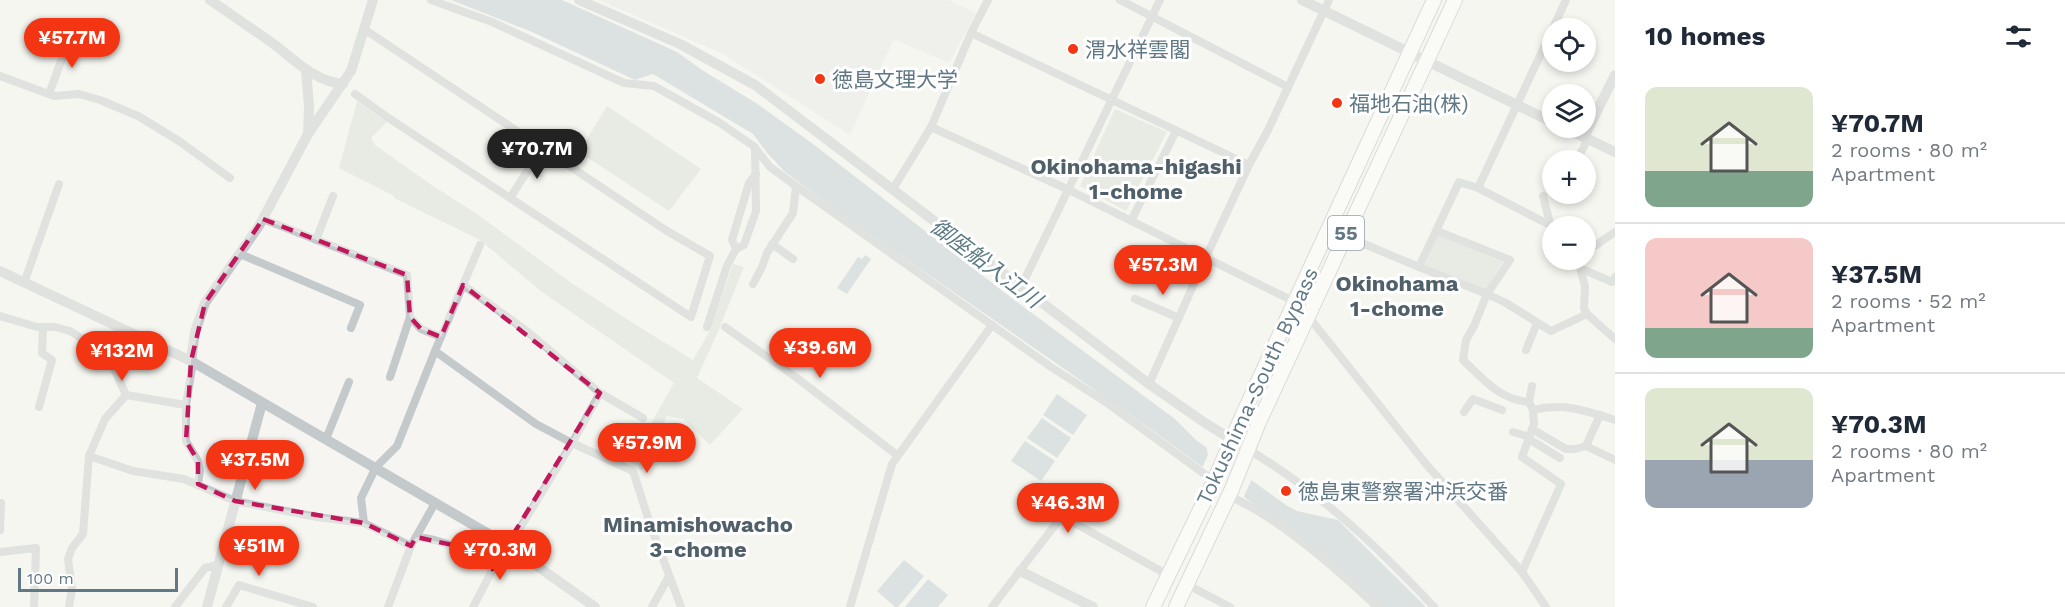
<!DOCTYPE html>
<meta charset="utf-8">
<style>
:root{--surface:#fff;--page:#f6f6f7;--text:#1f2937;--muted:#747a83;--line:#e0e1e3;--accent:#f33513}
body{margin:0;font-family:"Work Sans","Noto Sans JP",sans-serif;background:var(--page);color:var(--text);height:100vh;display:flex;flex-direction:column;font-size:22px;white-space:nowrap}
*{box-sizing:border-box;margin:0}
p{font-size:20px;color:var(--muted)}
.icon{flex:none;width:33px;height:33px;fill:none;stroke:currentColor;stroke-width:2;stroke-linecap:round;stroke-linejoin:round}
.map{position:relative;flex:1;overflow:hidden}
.drawer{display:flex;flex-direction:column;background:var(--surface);width:450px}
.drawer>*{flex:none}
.fabs{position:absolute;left:1542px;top:18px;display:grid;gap:12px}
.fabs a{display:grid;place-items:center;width:54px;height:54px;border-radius:50%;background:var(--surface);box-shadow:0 3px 9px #0003;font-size:30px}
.scale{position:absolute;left:18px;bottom:15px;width:160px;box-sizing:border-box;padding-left:6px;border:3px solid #617885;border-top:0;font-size:16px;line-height:21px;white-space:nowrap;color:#617885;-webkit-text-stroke:4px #fff;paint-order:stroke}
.price{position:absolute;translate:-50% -51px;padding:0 14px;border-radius:21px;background:var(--accent);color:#fff;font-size:20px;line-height:39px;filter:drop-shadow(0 2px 3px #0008)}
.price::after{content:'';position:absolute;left:50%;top:36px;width:18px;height:14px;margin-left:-9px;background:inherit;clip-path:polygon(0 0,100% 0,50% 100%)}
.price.selected{background:#222;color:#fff}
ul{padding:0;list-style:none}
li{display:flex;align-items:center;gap:18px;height:150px;padding:0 30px}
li+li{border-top:2px solid var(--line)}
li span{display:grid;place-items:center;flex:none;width:168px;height:120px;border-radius:12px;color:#555}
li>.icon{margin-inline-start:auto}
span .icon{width:72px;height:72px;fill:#fffc;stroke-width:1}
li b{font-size:26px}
h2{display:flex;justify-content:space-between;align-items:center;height:72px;padding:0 30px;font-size:26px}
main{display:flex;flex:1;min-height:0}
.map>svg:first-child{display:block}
.built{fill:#e6e7e5}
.green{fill:#d7ded2}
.water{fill:#bdcbcf}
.pier{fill:#f6f5f1}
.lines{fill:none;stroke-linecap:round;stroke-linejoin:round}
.trunk-casing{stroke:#b6babd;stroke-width:16}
.minor{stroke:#c4c9cb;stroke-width:8}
.tertiary{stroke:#c4c9cb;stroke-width:10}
.trunk{stroke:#fff;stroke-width:14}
.marked{fill:none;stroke:#c2185b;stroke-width:4.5;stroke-dasharray:12 8;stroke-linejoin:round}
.poi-dot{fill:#f33513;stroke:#fff;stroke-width:2}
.labels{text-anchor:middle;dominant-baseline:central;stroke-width:6;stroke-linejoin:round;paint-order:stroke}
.shield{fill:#fff;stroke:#90a0aa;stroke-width:1.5}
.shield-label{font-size:20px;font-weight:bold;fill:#617885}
.poi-label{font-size:21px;fill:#617885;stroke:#fff;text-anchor:start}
.street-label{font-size:21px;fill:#617885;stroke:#fff}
.neighbourhood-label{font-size:22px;font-weight:bold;fill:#50606a;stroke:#fff}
.water-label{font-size:22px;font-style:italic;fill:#5d7b83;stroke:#fff}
</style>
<main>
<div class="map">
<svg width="1615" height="607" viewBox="0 0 1615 607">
<rect width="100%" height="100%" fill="#f6f5f1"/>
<path class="built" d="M599,0H949L976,13L949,63L894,39L850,135L723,54Z"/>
<g class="green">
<path d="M357,101L387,122L371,138L375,145L430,184L477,214L570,282L636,325L693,360L709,332L733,264L744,267L717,334L697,378L743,409L710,445L683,419L667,416L642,470L630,466L650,425L674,383L542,292L480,240L394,198V196L339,168Z"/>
<path d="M607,106L701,169L669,211L579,152Z"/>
<path d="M1115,109L1167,132L1126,211L1080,186Z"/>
<path d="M1438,235L1503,262L1485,290L1425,265Z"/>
</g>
<g class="water">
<path d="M451,0H562L677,52L702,70L756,103L813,144L1009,296L1175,419L1196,440L1286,505L1297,511L1338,520L1426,607H1381L1303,540L1244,497L1142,423L844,216L785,172L768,154L753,134L653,74L635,80L532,32Z"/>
<path d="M865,255L871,259L847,294L837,288L858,257L862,259Z"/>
<path d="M1057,394L1087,415L1073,435L1043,415Z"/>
<path d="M1042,418L1071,438L1057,458L1027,438Z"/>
<path d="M1025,441L1055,461L1041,481L1011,461Z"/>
<path d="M904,560L924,576L898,607H895L877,591Z"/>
<path d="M928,579L948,595L938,607H905Z"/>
</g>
<path class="pier" d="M1206,444L1252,479L1243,498L1202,468L1208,455Z"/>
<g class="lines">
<g class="trunk-casing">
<g id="trunk">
<path d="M1153,607L1214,481L1243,414L1434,0"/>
<path d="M1176,607L1232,489L1259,422L1455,0"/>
</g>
</g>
<g class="minor">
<path d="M431,0L492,22L624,83L654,86L720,123L755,147L756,211L744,245L736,249L727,266L707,327"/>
<path d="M1120,0L1288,87"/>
<path d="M1553,28L1566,0"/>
<path d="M971,33L1249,165"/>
<path d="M0,76L54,96L79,94L100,100L138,116L179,141L230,178"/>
<path d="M49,94L71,34"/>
<path d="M355,94L387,117L691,317L710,256L667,231L364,29"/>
<path d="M931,127L1067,189L1295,302L1308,316L1426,464L1522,572L1546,607"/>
<path d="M1577,160L1588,139"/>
<path d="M796,186L1051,367L1107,403L1214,481"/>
<path d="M1478,188L1552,30"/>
<path d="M893,189L931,127L971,33L988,0"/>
<path d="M1543,196L1552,231"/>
<path d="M510,198L542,148"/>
<path d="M263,219L407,275L410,317L390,377"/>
<path d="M1131,221L1176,131"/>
<path d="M1345,236L1419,267L1459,182L1478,188L1550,225"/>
<path d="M316,240L333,196"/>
<path d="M772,244L793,259"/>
<path d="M736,249L732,240L749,183L756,174"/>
<path d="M1586,252L1615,232"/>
<path d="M240,254L360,305L351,328"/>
<path d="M1578,260L1585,286L1584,308L1587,314"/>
<path d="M1419,267L1487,294L1510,260L1437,231"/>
<path d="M1582,269L1612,282L1615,277"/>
<path d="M24,283L59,184"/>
<path d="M753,284L762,267L767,253L793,213L796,186L770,167L755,148"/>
<path d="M463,285L528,332L600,393"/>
<path d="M1022,285L1160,0"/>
<path d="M1135,299L1179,318"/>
<path d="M0,316L37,327H55L70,331L81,338L111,362L126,395"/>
<path d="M410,317L421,329L441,337"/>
<path d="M725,327L797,378L897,455"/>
<path d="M1526,350L1537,323"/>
<path d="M435,351L480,245"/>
<path d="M1149,384L1206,257L1249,165L1268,130L1329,0"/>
<path d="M1529,402L1532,386"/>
<path d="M186,405V441L198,461L200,471L198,484"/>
<path d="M39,407L52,360L42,353L43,327"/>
<path d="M1533,410L1529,402C1500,400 1483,379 1463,360L1466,340L1474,326L1487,294L1506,303L1551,331L1587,314L1615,339"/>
<path d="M1464,412L1473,399L1502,410"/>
<path d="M1600,415L1586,446L1615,460"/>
<path d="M643,418L600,393L572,443L633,471L650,524L681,607"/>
<path d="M1532,429L1566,449H1575L1586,446"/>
<path d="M1513,432L1530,437"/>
<path d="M326,439L349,382"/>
<path d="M1529,439L1560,458"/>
<path d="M1249,450C1321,493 1377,546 1434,607"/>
<path d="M89,456L133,471L184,479L235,501L317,517L364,523L411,546"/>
<path d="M1229,496C1278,517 1338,570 1377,607"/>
<path d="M364,523L361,498L376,467L397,446L435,351L536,424L572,443L509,546"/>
<path d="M0,530L1,503"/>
<path d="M416,537C446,539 468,553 492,569"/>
<path d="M0,552L36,548L34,607"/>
<path d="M1522,572L1561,484L1522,457L1534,424L1533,410C1563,402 1587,411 1615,420"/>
<path d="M1186,584L1230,607"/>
<path d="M69,607L72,589L68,559L72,548L83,534L89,456L105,419L126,395L186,405L193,362"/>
<path d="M175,607L205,568L218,565"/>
<path d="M226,607L239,585L313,607"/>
<path d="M388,607L411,546L435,503"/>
<path d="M473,607L506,544"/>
<path d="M652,607L669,576"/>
<path d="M850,607L892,464L992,325"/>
<path d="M992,607L1062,516L1168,575"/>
</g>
<g class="tertiary">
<path d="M210,0C230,14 251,28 271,42C294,59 313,81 343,84"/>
<path d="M579,0L680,44L755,85L1149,384L1205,423L1249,450"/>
<path d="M1302,0L1552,122"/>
<path d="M306,70L309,106L308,134"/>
<path d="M1565,128L1615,152"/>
<path d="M1584,137L1615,75"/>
<path d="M0,271L191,361L506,544L595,607"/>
<path d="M191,361L195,332L205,303L259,226L308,134L351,71L373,0"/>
<path d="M1020,571L1093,607"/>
<path d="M207,607L262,403"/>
</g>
<use href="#trunk" class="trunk"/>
</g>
<path d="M0 0H1615V607H0ZM263,219L407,275L410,317L421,329L441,337L463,285L600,393L492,569L457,546L416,537L411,546L364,523L235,501L198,484V461L186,441L191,361L205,303Z" fill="#f6f5f1" fill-opacity=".55" fill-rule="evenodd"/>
<path class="marked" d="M263,219L407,275L410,317L421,329L441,337L463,285L600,393L492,569L457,546L416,537L411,546L364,523L235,501L198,484V461L186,441L191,361L205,303Z"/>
<g class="poi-dot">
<circle cx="1073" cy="49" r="6"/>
<circle cx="820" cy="79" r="6"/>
<circle cx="1337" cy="103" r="6"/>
<circle cx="1286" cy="491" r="6"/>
</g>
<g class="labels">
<rect class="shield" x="1328" y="216" width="36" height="34" rx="4.5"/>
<g class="shield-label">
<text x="1346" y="233">55</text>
</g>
<g class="poi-label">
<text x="1085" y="49">渭水祥雲閣</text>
<text x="832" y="79">徳島文理大学</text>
<text x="1349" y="103">福地石油(株)</text>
<text x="1298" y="491">徳島東警察署沖浜交番</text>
</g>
<g class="street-label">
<text transform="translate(1257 386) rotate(-65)">Tokushima-South Bypass</text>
</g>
<g class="neighbourhood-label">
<text x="1136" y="166">Okinohama-higashi<tspan x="1136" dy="25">1-chome</tspan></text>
<text x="1397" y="283">Okinohama<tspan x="1397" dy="25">1-chome</tspan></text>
<text x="698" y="524">Minamishowacho<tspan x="698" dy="25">3-chome</tspan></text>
</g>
<g class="water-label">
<text transform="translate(986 263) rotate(37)">御座船入江川</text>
</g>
</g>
</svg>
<div class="fabs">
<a><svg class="icon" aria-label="locate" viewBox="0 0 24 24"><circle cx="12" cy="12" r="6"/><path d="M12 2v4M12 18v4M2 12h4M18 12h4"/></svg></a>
<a><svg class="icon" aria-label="layers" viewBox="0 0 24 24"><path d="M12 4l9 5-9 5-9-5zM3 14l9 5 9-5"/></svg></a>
<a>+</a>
<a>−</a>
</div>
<div class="scale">100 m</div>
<b class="price" style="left:72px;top:69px">¥57.7M</b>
<b class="price selected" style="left:537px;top:180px">¥70.7M</b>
<b class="price" style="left:1163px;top:296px">¥57.3M</b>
<b class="price" style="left:820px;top:379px">¥39.6M</b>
<b class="price" style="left:122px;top:382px">¥132M</b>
<b class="price" style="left:647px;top:474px">¥57.9M</b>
<b class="price" style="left:255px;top:491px">¥37.5M</b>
<b class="price" style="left:1068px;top:534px">¥46.3M</b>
<b class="price" style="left:259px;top:577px">¥51M</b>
<b class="price" style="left:500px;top:581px">¥70.3M</b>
</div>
<section class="drawer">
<h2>10 homes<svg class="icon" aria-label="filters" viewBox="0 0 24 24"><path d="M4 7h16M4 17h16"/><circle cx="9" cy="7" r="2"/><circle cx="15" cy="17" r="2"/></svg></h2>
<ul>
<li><span style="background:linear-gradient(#dfe7d0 70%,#7fa58c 0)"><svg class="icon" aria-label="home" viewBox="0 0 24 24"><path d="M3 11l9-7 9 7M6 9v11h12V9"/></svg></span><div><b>¥70.7M</b><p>2 rooms · 80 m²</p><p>Apartment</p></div></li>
<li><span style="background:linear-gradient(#f6c9c9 75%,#7fa58c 0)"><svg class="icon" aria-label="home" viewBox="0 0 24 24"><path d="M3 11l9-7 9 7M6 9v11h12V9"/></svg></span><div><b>¥37.5M</b><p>2 rooms · 52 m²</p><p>Apartment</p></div></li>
<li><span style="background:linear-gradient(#dfe7d0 60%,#9aa5b1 0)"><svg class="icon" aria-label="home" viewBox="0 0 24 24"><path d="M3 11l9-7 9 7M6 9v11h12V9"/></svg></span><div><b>¥70.3M</b><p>2 rooms · 80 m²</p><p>Apartment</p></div></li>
</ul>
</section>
</main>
